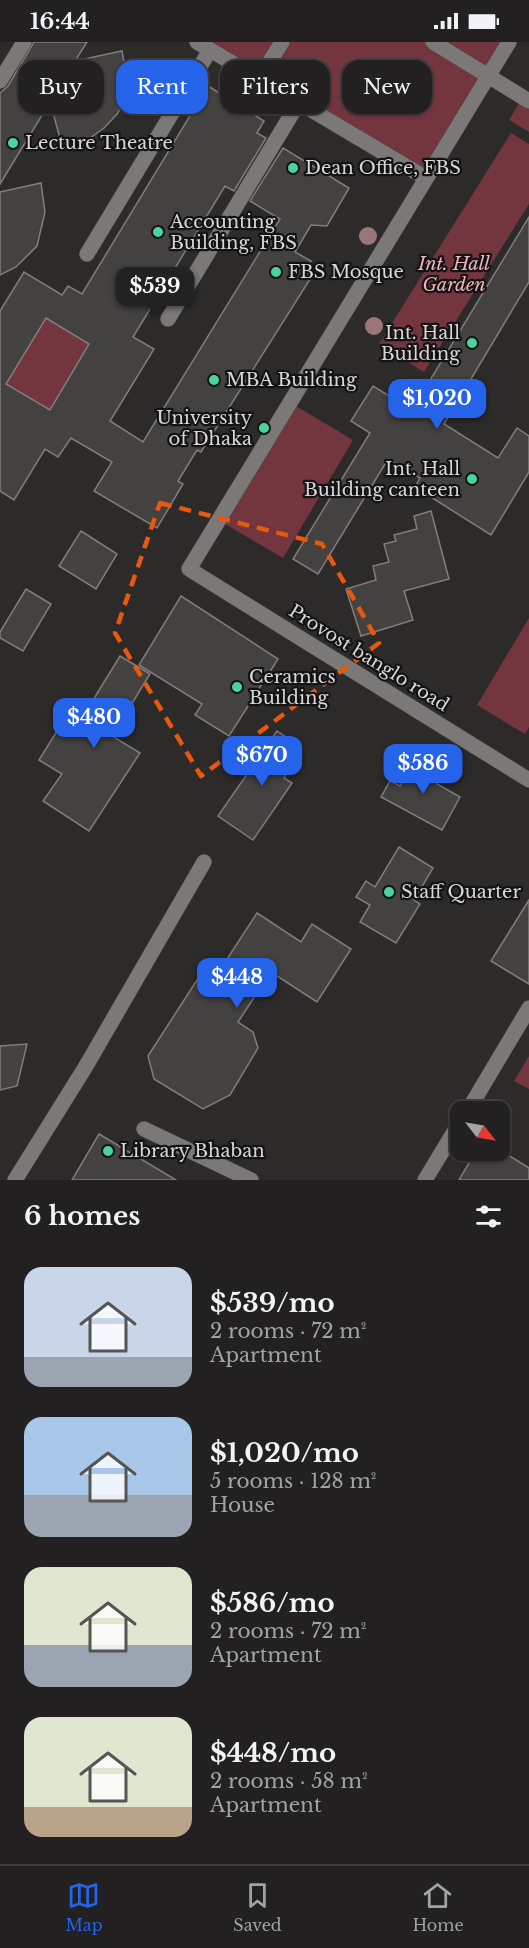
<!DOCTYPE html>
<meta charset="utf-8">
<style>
:root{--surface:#222020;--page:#2e2d2d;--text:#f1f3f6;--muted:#a2a3a5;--line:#3f3e3e;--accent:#2563eb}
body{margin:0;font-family:"Libre Baskerville",serif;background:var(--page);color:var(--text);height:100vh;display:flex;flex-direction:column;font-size:22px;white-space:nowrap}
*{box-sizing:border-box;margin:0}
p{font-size:20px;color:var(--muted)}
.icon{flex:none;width:33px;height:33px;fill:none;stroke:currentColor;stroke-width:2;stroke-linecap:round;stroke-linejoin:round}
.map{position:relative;height:1138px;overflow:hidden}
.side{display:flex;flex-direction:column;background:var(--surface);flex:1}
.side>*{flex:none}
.banner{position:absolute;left:18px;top:18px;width:494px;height:54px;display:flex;gap:12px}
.needle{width:39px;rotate:121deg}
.controls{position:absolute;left:450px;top:1059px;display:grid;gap:12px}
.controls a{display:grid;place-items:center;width:60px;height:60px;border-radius:12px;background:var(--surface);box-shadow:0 2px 4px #0004,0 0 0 2px var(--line);font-size:30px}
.price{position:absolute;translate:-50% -51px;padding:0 14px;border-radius:12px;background:var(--accent);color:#fff;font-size:20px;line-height:39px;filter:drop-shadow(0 2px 3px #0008)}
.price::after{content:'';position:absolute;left:50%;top:36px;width:18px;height:14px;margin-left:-9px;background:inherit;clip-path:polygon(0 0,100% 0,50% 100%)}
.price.current{background:#222;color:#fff}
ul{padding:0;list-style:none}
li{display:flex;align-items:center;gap:18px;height:150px;padding:0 24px}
li span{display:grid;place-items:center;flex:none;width:168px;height:120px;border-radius:18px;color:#555}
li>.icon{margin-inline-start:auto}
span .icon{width:72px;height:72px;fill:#fffc;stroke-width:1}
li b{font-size:26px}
h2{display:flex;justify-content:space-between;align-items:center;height:72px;padding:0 24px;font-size:26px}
.pill{padding:0 21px;border-radius:18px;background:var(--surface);box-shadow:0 2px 4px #0004,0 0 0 2px var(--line);font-size:21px;line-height:54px}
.pill.current{background:var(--accent);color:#fff}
.status{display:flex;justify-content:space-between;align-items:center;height:42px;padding:0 30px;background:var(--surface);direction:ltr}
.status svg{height:16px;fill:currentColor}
.tabs{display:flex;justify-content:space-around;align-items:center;height:84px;border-top:2px solid var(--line);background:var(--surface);font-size:16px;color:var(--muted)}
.tabs a{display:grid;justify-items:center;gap:3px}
.tabs .current{color:var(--accent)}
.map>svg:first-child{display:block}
.green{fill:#73353e}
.building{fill:#444141;stroke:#817d7d;stroke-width:1.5;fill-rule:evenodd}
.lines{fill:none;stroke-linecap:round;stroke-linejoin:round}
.minor-casing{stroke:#484546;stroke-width:16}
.minor{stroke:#7b7878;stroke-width:15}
.tree{fill:#9a7679}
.marked{fill:none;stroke:#e8590c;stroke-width:4.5;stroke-dasharray:12 8;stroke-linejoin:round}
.poi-dot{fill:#4ad49c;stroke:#141313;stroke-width:2}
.labels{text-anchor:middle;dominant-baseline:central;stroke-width:4.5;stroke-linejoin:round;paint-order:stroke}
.poi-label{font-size:18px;fill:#d8d6d6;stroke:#141313;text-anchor:start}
.park-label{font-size:18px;font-style:italic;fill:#f3b4ba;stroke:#141313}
.street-label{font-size:18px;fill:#d8d6d6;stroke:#141313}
</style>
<div class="status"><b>16:44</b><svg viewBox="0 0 49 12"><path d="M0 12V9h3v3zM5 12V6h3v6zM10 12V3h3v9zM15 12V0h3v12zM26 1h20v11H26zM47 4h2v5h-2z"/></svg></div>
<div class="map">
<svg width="529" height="1138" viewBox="0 0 529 1138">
<rect width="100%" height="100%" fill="#2d2a2a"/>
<g class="green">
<path d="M202,0H278L258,33Z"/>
<path d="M285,0H427L485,35L425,133L262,36Z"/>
<path d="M438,0H506L488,30Z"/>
<path d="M521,58L529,63V90L509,78Z"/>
<path d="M511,91L529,102V162L424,330L379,302Z"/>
<path d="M46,276L89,302L50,368L6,342Z"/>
<path d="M296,364L353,398L283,516L225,482Z"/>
<path d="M529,576V685L525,692L477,663Z"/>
<path d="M529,1014V1047L514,1039Z"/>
</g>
<g class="building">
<path d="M34,0H87L75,19L122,9L127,37L124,54L118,71L104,86L90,96L63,107L50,60L0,142V51L8,44Z"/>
<path d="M208,44L264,79L257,91L266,96L234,149L225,144L133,295L154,307L110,379L143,400L280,177L250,159L283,106L349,146L327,184L311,183L295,210L311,219L304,229L312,234L201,410L197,408L178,439L183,442L157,486L94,449L112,420L71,396L58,415L45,407L14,458L0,449V269L24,230L62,253L68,244L82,252ZM46,276L89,302L50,368L6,342Z"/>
<path d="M41,141L45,170L37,204L16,225L0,233V150Z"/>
<path d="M529,175V240L444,382L498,416L517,386L529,394V430L491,493L415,445L420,436L388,417L318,532L293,517L370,391L351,379L373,344L412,368Z"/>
<path d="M431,469L449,537L404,549L413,578L361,594L346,547L376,538L373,524L389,520L384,502L396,499L394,493L417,487L414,474Z"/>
<path d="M81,489L117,512L96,547L59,524Z"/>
<path d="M26,547L51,562L23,609L0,596V590Z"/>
<path d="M181,554L278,617L229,694L195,673L202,662L139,623Z"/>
<path d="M120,614L150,632L112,694L140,711L89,789L43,759L62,732L39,718L70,668L82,676Z"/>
<path d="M277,689L301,705L284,736L292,741L253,798L218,774Z"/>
<path d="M416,716L443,731L437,742L460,755L442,788L381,755L390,739L400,744Z"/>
<path d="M399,805L433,826L414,858L420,862L396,901L360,880L370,863L356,855L366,839L375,845Z"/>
<path d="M529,858V942L491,919Z"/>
<path d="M257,871L301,900L312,882L351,907L317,960L271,930L238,980L253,990L258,1006L230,1053L203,1067L154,1037L148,1014L206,924L218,931Z"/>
<path d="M27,1002L17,1044L0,1048V1004Z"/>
<path d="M99,1092L176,1138H72Z"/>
<path d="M494,1108H500L529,1126V1138H459L476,1109L489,1116Z"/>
</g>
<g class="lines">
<g class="minor-casing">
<g id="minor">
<path d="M197,0L426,136"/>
<path d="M433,0L529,59"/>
<path d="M509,0L189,527L529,738"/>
<path d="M259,37L282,0"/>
<path d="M0,39L24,0"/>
<path d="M87,212L210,8"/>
<path d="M168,277L299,60"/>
<path d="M467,1070L529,966"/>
<path d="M144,1087L251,1138"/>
<path d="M15,1138L86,1024L204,820"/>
<path d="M425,1138L460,1080"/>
</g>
</g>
<use href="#minor" class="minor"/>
</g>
<g class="tree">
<circle cx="368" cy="194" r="9"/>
<circle cx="374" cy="284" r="9"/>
</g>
<path class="marked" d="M160,461L322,502L379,601L201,734L115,591Z"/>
<g class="poi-dot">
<circle cx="13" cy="101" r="6"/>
<circle cx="293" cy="126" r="6"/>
<circle cx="158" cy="190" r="6"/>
<circle cx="276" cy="230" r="6"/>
<circle cx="472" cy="301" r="6"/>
<circle cx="214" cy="338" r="6"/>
<circle cx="264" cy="386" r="6"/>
<circle cx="472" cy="437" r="6"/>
<circle cx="237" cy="645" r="6"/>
<circle cx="389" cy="850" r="6"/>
<circle cx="108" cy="1109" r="6"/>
</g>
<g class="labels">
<g class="poi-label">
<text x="25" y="101">Lecture Theatre</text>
<text x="305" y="126">Dean Office, FBS</text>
<text x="170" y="180">Accounting<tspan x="170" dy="21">Building, FBS</tspan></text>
<text x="288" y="230">FBS Mosque</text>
<text x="460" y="291" text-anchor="end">Int. Hall<tspan x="460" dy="21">Building</tspan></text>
<text x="226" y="338">MBA Building</text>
<text x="252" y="376" text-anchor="end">University<tspan x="252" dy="21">of Dhaka</tspan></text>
<text x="460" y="427" text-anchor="end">Int. Hall<tspan x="460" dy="21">Building canteen</tspan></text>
<text x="249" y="635">Ceramics<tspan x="249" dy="21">Building</tspan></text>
<text x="401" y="850">Staff Quarter</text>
<text x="120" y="1109">Library Bhaban</text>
</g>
<g class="park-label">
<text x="454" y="222">Int. Hall<tspan x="454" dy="21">Garden</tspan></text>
</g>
<g class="street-label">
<text transform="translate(369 616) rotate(32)">Provost banglo road</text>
</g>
</g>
</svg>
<div class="controls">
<a><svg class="needle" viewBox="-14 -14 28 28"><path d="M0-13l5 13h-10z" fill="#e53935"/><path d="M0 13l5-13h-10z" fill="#a2a3a5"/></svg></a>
</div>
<b class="price current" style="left:155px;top:276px">$539</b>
<b class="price" style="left:437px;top:388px">$1,020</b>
<b class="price" style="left:94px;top:707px">$480</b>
<b class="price" style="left:262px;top:745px">$670</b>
<b class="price" style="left:423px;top:753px">$586</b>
<b class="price" style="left:237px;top:967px">$448</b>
<div class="banner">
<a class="pill">Buy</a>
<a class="pill current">Rent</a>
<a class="pill">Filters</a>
<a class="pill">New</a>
</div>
</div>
<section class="side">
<h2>6 homes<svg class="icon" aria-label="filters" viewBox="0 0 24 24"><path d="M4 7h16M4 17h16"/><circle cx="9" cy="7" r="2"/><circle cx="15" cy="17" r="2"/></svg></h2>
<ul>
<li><span style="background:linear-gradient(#c9d6e8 75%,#9aa5b1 0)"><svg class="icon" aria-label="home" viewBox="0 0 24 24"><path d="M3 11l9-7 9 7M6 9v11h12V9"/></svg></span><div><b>$539/mo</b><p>2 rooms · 72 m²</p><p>Apartment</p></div></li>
<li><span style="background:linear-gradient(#a9c7e8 65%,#9aa5b1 0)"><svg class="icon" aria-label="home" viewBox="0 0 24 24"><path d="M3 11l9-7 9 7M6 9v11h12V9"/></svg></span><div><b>$1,020/mo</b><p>5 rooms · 128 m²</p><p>House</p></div></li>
<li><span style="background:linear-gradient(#dfe7d0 65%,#9aa5b1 0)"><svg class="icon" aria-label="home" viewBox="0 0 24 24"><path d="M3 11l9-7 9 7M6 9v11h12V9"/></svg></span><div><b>$586/mo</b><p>2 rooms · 72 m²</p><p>Apartment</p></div></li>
<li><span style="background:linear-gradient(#dfe7d0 75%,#b9a48a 0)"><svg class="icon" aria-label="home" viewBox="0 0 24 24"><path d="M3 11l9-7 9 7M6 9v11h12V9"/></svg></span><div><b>$448/mo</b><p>2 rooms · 58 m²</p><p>Apartment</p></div></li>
</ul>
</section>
<nav class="tabs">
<a class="current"><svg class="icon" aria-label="map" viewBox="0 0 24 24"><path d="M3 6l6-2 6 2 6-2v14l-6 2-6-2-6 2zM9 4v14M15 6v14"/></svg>Map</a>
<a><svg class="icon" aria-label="saved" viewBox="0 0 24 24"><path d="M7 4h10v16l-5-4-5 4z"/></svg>Saved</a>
<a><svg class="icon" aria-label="home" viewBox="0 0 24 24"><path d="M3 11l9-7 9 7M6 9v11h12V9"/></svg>Home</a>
</nav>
